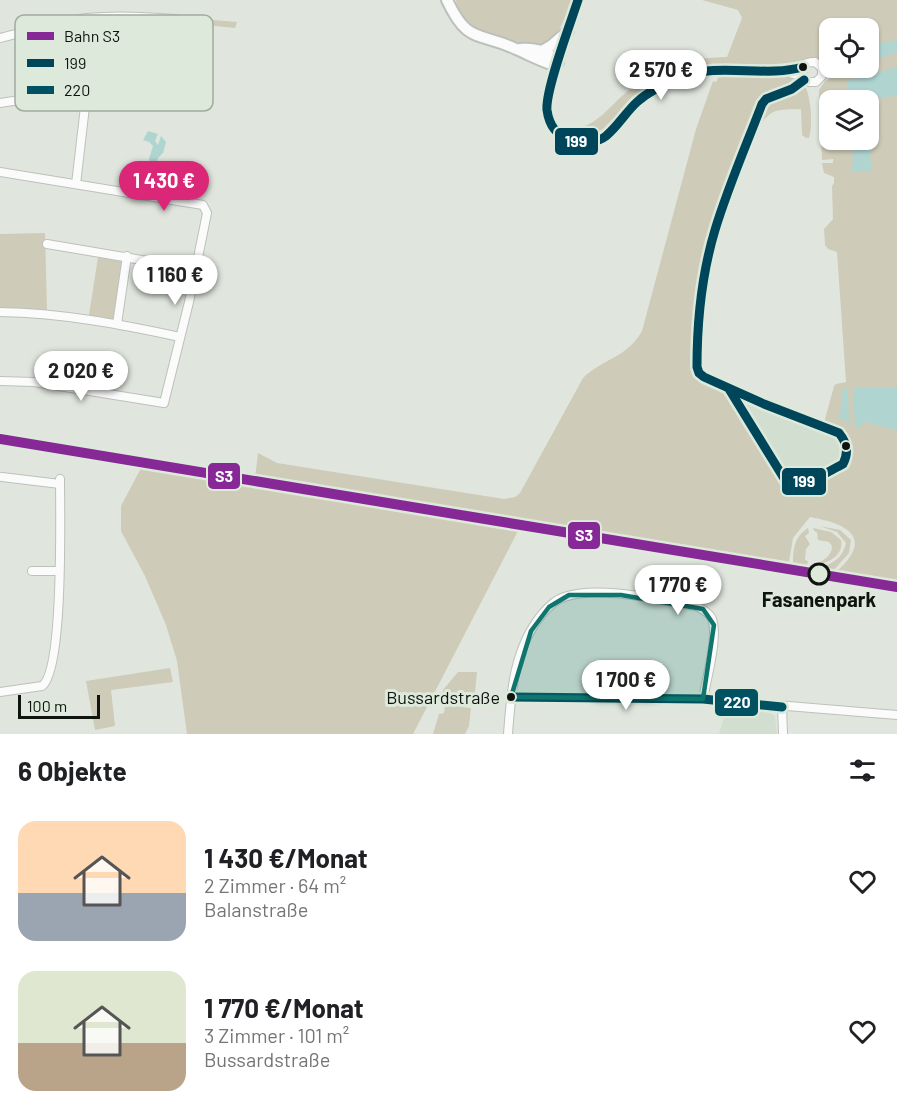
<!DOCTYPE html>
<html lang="de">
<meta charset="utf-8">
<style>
:root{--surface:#fff;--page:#f2f2f2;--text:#202124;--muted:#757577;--accent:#db2777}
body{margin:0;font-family:Barlow,sans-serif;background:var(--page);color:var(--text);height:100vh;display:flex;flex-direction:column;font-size:22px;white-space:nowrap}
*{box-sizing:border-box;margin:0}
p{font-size:20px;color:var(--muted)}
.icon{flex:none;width:33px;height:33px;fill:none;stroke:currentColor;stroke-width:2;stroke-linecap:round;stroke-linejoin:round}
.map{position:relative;height:734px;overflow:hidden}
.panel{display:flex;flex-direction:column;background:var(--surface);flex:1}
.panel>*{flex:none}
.tools{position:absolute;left:819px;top:18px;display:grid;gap:12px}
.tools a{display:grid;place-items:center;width:60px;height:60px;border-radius:12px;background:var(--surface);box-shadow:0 2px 4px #0004;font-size:30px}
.scale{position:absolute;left:18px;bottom:15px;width:82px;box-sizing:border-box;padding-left:6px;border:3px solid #10140f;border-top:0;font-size:16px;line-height:21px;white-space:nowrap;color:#10140f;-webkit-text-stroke:4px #ddeadb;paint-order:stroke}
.price{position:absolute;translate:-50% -51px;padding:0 14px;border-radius:21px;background:#fff;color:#222;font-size:20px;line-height:39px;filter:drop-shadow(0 2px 3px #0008)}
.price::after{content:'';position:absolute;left:50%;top:36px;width:18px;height:14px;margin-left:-9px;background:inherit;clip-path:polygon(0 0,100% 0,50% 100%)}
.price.active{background:var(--accent);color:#fff}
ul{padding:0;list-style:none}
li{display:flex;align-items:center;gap:18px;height:150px;padding:0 18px}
li span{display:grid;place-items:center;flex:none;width:168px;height:120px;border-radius:18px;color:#555}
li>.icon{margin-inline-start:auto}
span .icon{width:72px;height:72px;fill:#fffc;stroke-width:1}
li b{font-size:26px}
h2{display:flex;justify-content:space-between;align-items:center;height:72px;padding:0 18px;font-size:26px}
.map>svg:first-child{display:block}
.built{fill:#d2decf}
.green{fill:#cecbb8;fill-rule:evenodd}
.water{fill:#b0d5d1}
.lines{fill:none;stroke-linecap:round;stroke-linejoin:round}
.minor-casing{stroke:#bcc1bb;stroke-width:10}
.major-casing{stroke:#bcc1bb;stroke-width:12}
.highway-casing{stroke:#bcc1bb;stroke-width:14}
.minor{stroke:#fafbfa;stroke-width:8}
.major{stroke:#fafbfa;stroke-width:9}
.highway{stroke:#fafbfa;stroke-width:10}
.bus-1-casing{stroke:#ddeadb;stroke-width:14}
.bus-2-casing{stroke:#ddeadb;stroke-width:14}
.bus-1{stroke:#00465a;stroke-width:9}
.bus-2{stroke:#005262;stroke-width:9}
.rail-1-casing{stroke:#ddeadb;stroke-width:15}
.rail-1{stroke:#862996;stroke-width:10}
.marked{fill:#0f766e;fill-opacity:0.2;stroke:#0f766e;stroke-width:4.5;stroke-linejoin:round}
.bus-dot{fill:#10140f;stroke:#ddeadb;stroke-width:2}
.stop-dot{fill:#ddeadb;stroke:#10140f;stroke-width:3}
.labels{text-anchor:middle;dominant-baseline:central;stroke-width:6;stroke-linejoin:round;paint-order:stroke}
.bus-label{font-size:18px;fill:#10140f;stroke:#ddeadb;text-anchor:end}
.stop-label{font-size:20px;font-weight:bold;fill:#10140f;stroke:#ddeadb}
.key{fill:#ddeadb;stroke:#a0aa9e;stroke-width:1.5}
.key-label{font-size:16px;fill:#10140f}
.line-badge{stroke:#ddeadb;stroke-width:2}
.badge-label{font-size:16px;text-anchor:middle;font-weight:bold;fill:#fff}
</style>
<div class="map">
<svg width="897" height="734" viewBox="0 0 897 734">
<rect width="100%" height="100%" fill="#e0e6de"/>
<g class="built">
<path d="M733,393L838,436L843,444V459L840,463L805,481L798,482L787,478Z"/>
<path d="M0,437L522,523L555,526L696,547L694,560L0,445Z"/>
<path d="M727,707L767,711L775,716L777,734H719Z"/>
</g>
<g class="green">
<path d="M456,0H572C566,17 557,43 537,46C511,41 459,34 456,0Z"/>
<path d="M702,0H897V584L836,572C874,538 849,524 810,517L793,538L789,562L555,526L522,523L255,478L258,453L277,463L504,499L515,497L520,493L583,378C603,358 626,359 642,331L696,129L713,81L716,82L719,76C742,75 771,69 793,78L791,85L758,105L726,186L702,271L693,366L695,373L700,378L728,391L777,473C782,480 788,486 796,486C807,486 846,469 848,458C851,447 845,440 844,430L824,423L834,386L836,384L846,382L837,252L828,249L825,245L824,229L833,219L832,186L834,183V177L824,173L822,163H833V159L822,160L819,90L825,81L829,79L824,64L814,58H806L789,67L751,64L687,69L651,85L631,101L602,130L584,136L582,127C597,123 610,107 622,96C656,66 682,58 727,57L742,18L738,10ZM830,28H868V68H830ZM830,100H868V140H830Z"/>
<path d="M188,18L237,22L235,28L187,23Z"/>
<path d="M801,86L806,88C811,100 813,125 809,138H806L802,135L801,109C773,110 772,108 755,132C758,124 759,115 763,109C771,97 790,96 801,86Z"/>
<path d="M45,233L47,310L0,308V234Z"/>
<path d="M102,254L125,260L114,321L91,317L89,315L98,257Z"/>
<path d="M141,468L514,530L518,531L413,734H187L177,661L166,625L145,576L121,531V506Z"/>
<path d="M819,526L840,530L851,540L849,553L833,571L816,569C830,565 843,559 846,543L837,532Z"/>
<path d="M808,528L809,533L805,536L810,544L806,549L805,560L808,561L807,565L793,563C793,548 795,536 808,528Z"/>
<path d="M813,528L831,532L841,540C844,554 830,563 818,564C824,559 832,556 832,546L829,542L818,540L817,532L814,531Z"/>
<path d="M170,668L173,682L111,690L115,726L95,730L86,681Z"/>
<path d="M458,672H477L474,702L449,701L441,706L443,690Z"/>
<path d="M445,705L471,708L469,726L465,734H433L439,714L444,713Z"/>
</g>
<g class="water">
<path d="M897,40V52L869,62V45Z"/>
<path d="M897,67V96L869,98L871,172H851V166L853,163L852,140H868V100H851L848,97L847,81Z"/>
<path d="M148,131L158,134L155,141L158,145L161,136L166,142L163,153L158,158L152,173H150L149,159L153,146L149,142L143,140Z"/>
<path d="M848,387L849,426L845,422V420L838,418C846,405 835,394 848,387Z"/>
<path d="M897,387V430L864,422L860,427H855L853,388Z"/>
</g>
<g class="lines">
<g class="minor-casing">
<g id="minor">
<path d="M0,38C29,31 58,22 87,18C117,15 147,17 177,19"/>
<path d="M558,62C550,87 536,119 563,137C572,143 583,144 594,141C615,135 624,112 641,99C682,65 752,63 802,76"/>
<path d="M787,71C796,68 806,61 815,62L822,68V76L816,82H808L802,76L803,67"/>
<path d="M0,103L134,82L137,80"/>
<path d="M0,172L203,205L207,213L189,302L164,403L34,382L0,381"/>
<path d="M76,184L91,55L89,18"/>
<path d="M47,244L195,269"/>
<path d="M0,312C61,313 120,324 180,337"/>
<path d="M117,324L127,256"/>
<path d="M729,389C717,383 701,380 697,367L700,312L709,254L730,187L762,104L766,99L792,89L804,80"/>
<path d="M2,477L60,484"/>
<path d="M32,571H59"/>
<path d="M0,692L42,686C64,670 60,512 60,479"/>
<path d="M511,697L703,699L897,715"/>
<path d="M782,707L783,734"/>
<path d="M508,734C511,692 514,647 543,613C549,606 555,600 564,597C599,585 660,600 696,606C702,609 708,612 711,617C720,632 706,681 703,699"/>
</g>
</g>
<g class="major-casing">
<path id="major" d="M558,62L578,0"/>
</g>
<g class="highway-casing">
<g id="highway">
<path d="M447,0C468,45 478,31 516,49C528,54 539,60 551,64L558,62"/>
<path d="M520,49C535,48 548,51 558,62"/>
<path d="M542,51L552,45L568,31"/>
</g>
</g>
<use href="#minor" class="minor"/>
<use href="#major" class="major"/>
<use href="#highway" class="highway"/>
<g class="bus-1-casing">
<g id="bus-1">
<path d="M578,0C571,22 545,90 547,110C549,125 557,136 571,140C583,144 597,143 606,136C618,126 626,112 637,102C649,91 666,83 681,77C720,62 764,78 803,67"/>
<path d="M729,389L785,480C806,488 825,473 843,464C849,452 847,443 839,433L764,404L704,377L699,373L697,367C697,322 702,273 715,230C728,187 746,146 762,104L766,99L792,89L804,80"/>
</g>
</g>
<g class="bus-2-casing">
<path id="bus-2" d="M511,697L703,699L782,707"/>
</g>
<use href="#bus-1" class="bus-1"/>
<use href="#bus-2" class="bus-2"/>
<g class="rail-1-casing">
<path id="rail-1" d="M0,439L897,587"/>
</g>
<use href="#rail-1" class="rail-1"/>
</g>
<path class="marked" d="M569,595H621L703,609L714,625L703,699L511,697L531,631L549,607Z"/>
<g class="bus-dot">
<circle cx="803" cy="67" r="5"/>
<circle cx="846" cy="446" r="5"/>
<circle cx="511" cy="697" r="5"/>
</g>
<circle class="stop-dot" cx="819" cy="574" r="10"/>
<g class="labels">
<g class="bus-label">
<text x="500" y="697">Bussardstraße</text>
</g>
<g class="stop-label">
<text x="819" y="599">Fasanenpark</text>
</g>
</g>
<rect x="15" y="15" width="198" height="96" rx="9" class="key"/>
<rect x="27" y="32" width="27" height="8" fill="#862996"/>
<rect x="27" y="59" width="27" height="8" fill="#00465a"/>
<rect x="27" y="86" width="27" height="8" fill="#005262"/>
<g class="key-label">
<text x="64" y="42">Bahn S3</text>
<text x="64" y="69">199</text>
<text x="64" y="96">220</text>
</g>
<g class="line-badge">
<rect x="554" y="127" width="45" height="29" rx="6" fill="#00465a"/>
<rect x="207" y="462" width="34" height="28" rx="6" fill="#862996"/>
<rect x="781" y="467" width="46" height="29" rx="6" fill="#00465a"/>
<rect x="567" y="521" width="34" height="29" rx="6" fill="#862996"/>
<rect x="714" y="688" width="45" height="29" rx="6" fill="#005262"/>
</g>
<g class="badge-label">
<text x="576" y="147">199</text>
<text x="224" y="482">S3</text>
<text x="804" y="487">199</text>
<text x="584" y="541">S3</text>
<text x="737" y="708">220</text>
</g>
</svg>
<div class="tools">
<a><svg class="icon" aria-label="locate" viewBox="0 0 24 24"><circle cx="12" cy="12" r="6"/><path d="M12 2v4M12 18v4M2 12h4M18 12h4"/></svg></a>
<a><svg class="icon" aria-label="layers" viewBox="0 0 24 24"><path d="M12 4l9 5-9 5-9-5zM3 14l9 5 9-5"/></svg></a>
</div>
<div class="scale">100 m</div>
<b class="price" style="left:661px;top:101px">2 570 €</b>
<b class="price active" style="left:164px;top:212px">1 430 €</b>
<b class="price" style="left:175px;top:306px">1 160 €</b>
<b class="price" style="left:81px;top:402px">2 020 €</b>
<b class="price" style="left:678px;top:616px">1 770 €</b>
<b class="price" style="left:626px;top:711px">1 700 €</b>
</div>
<section class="panel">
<h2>6 Objekte<svg class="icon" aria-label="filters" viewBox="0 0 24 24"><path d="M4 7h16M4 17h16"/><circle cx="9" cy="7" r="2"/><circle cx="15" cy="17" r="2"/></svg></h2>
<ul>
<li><span style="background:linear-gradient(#ffd9b3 60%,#9aa5b1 0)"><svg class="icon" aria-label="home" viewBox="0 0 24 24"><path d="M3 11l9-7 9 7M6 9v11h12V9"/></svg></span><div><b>1 430 €/Monat</b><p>2 Zimmer · 64 m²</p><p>Balanstraße</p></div><svg class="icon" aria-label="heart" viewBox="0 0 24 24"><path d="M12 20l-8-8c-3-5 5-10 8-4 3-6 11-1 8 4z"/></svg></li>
<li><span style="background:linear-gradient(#dfe7d0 60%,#b9a48a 0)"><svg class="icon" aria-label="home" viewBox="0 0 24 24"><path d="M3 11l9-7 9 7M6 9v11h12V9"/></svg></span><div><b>1 770 €/Monat</b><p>3 Zimmer · 101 m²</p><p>Bussardstraße</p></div><svg class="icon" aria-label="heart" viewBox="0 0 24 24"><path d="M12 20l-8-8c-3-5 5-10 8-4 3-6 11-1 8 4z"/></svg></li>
</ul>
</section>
